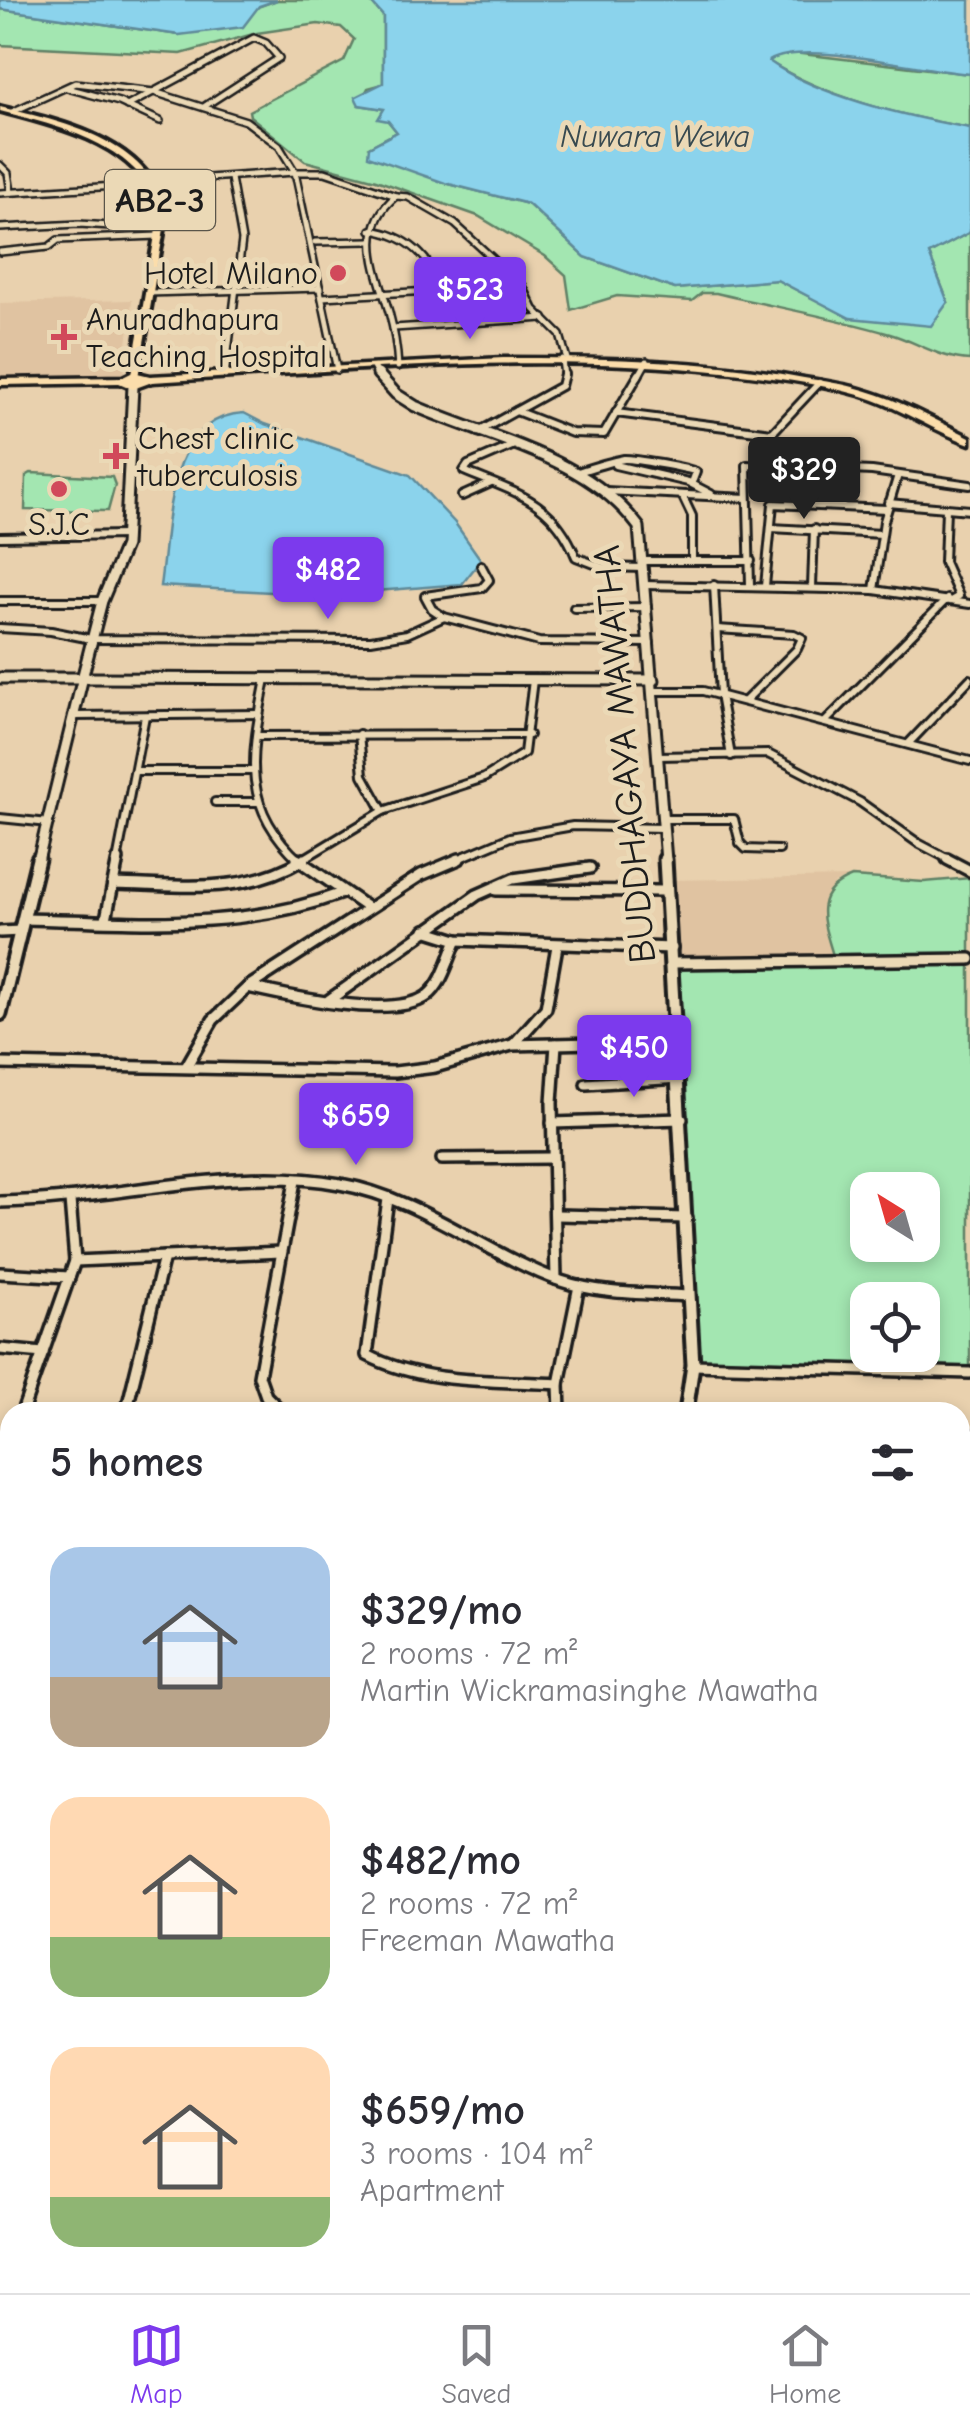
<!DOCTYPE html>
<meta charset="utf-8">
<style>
:root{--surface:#fff;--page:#f7f7f7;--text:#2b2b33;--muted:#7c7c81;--line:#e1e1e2;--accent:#7c3aed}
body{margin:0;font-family:"Comic Neue",sans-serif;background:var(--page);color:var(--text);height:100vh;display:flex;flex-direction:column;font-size:38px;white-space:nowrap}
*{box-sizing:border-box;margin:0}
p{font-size:32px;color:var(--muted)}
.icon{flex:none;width:55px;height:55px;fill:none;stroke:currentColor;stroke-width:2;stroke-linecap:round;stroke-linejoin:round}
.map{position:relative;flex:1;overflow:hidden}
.panel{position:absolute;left:0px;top:1402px;width:970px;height:892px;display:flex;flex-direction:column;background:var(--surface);border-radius:30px 30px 0 0;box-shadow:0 5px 15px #0003}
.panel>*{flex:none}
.needle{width:65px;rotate:323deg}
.tools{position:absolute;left:850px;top:1172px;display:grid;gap:20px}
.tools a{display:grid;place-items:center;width:90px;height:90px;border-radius:20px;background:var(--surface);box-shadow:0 5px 15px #0003;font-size:50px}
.price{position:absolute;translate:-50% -85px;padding:0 22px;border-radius:10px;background:var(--accent);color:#fff;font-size:32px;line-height:65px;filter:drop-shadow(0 2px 5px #0008)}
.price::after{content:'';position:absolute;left:50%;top:60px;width:30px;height:22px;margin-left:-15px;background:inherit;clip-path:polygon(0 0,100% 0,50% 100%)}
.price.selected{background:#222;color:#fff}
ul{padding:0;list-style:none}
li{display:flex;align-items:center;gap:30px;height:250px;padding:0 50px}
li span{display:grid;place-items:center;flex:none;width:280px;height:200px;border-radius:30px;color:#555}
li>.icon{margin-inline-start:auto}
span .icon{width:120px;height:120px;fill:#fffc;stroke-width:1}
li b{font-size:42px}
h2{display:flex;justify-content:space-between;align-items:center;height:120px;padding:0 50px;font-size:42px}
.tab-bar{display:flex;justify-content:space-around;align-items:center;height:140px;border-top:2px solid var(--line);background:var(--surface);font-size:28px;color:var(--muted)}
.tab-bar a{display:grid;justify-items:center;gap:5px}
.tab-bar .selected{color:var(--accent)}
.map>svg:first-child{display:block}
.built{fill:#e0c3a1}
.green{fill:#a3e6b1;stroke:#608166;stroke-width:2.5;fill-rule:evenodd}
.water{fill:#8bd3ec;stroke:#5f8a99;stroke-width:2.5}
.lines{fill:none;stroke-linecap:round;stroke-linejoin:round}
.street-far3-casing{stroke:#1c1c1c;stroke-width:10}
.street-far2-casing{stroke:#1c1c1c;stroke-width:12}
.street-far1-casing{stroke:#1c1c1c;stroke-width:16}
.street-casing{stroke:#1c1c1c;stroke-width:19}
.secondary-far3-casing{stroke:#1c1c1c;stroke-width:11}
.secondary-far2-casing{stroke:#1c1c1c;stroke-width:15}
.secondary-far1-casing{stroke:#1c1c1c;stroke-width:19}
.secondary-casing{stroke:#1c1c1c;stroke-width:22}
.primary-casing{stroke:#1c1c1c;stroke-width:8}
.highway-casing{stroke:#1c1c1c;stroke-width:7}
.street-far3{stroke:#ebd9b6;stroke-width:5}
.street-far2{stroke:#ebd9b6;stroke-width:6}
.street-far1{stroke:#ebd9b6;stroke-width:9}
.street{stroke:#ebd9b6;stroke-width:11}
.secondary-far3{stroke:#ebd9b6;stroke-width:6}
.secondary-far2{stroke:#ebd9b6;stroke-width:9}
.secondary-far1{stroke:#ebd9b6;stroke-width:11}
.secondary{stroke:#ebd9b6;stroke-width:15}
.primary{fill:#fbddab;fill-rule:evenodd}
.highway{fill:#fbddab;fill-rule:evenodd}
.poi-dot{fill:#d1495b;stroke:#ebd9b6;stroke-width:4}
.labels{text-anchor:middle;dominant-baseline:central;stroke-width:10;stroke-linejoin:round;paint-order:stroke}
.far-water-label{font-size:32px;font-style:italic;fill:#384a50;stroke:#ebd9b6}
.far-poi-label{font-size:32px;fill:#1c1c1c;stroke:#ebd9b6;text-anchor:start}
.shield{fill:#ebd9b6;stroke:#5a554a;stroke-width:2.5}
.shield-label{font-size:35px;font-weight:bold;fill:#1c1c1c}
.street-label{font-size:38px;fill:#1c1c1c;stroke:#ebd9b6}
</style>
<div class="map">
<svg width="970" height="2293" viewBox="0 0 970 2293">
<rect width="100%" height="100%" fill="#e9d1ae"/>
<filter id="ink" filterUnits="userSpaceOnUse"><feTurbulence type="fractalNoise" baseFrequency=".01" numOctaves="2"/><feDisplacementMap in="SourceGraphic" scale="20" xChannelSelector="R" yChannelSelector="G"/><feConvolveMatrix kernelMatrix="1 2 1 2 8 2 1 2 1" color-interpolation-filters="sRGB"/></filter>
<g filter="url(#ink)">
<g class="built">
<path d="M132,300L124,372L120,375L0,378V303Z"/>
<path d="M852,877L834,884L824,923L835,960L673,963L666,880Z"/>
</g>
<g class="green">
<path d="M277,0H369L383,16V84L368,88L359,105L385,109L388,121L397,132L369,147L445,183L528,204L585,257L675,289L777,280L851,318L948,302L929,254L970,232V360C941,359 917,342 890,334C833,317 774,307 716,293H702L692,301L617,296L571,310L566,275L545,256L478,216L376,180L305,161L250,116L249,111L344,61L354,39L341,27L318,24L257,33L181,54L0,45V9L179,35Z"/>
<path d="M785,52L970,74V128C902,116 827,98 768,61Z"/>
<path d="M31,473L112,477L115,485L108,511L25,510L26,476Z"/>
<path d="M852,877L924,882L970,878V1370L693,1365L673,963L834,959C824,924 809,893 852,877ZM868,1190H922V1245H868ZM868,1300H922V1355H868Z"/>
</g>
<g class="water">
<path d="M0,0H277L259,6L243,27L179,35L0,9Z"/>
<path d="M369,0H970V74C921,71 807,39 769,61C819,97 909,117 970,128V232L929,254L948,302L931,326L850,318L777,280L675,289L585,257L528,204L445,183L368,156L369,147L397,132L388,121L378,119L384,109L359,105L355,97L383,83V16Z"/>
<path d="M244,413L265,424L410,475L455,523L481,560L462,584L327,595L160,586C169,527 165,417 244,413Z"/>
</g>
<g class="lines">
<g class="street-far3-casing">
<g id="street-far3">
<path d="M67,88L119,102L160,121"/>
<path d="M127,106L254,38L266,43L279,58L205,106"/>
<path d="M12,112L75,83L154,92L246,121L279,146L295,172H325L396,196"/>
<path d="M0,165L8,173L11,192"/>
<path d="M148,182L295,172L337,370"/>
<path d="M0,193L150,184"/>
<path d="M0,228L79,224L159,229"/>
<path d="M371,230C407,235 431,257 442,291"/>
<path d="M315,242L370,241"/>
<path d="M0,252L49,247L58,240L158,236"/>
<path d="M148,293L320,288"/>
<path d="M322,297L523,286"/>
<path d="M394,328L544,318"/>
<path d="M562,359L564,377"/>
<path d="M398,367C397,348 394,330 389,312C377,270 356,229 396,196L408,197L455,224L523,286L534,309L560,335L567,359"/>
<path d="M225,376L242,240L231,178"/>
<path d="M638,377L647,361"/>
</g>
</g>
<g class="street-far2-casing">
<g id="street-far2">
<path d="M516,411L572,433L604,434L639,374"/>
<path d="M616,413L772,433L819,383"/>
<path d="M478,432L561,386L564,374"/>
<path d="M512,446L468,465L464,471C516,493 553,500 576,557L602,567L643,568"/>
<path d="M615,465L688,482L711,494"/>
<path d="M575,473C590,468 608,462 624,459C630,458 692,469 696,472L693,480"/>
<path d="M606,491L747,498"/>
<path d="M682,495L692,516V561"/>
<path d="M462,496L491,483"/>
<path d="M888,503L970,510"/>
<path d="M946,509L944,562L959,596L952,600"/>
<path d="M771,528L882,534"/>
<path d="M0,537L126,535"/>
<path d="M642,561H751"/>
<path d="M644,585L874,590L970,604"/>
<path d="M714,585L720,695L731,756"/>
<path d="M750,585L747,465L872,471L970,485"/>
<path d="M765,586L773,504L887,509"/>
<path d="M812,587L814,529"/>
<path d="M874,590L884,521L898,475"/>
<path d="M0,601H102"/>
<path d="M574,608L647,607"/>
<path d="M444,617L432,609L425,596L482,588L489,580L481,565"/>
<path d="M0,628L51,631L91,639L371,640L407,634L444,617L539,642L650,643"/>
<path d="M717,629L794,634L802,638L797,649L745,701"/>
<path d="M266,679C252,752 238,805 300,861"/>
<path d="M654,691H703L970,761"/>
<path d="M76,716L259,714"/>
<path d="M825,722L947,599"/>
<path d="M359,734L363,775L383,811"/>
<path d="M258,736L529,735"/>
<path d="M908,744L970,679"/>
<path d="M658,756L768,754L860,802L918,843L952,861"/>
<path d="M135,771H252"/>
<path d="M215,802H258"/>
<path d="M0,818L49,823"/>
<path d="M662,819H734L740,843L746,849L779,850"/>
<path d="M117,861L145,716"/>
<path d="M300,861L383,811L484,778L524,753L533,680"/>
<path d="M453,861L510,837L573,826L662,828"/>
</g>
</g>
<g class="street-far1-casing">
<g id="street-far1">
<path d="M297,859L368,908"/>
<path d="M947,859L970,871"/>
<path d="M113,884C183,885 242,896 304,859"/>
<path d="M496,890L667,891"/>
<path d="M24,919C133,921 238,932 342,893"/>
<path d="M106,919L118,859"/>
<path d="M425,930L457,940L672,948"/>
<path d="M0,932L21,931"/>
<path d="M673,963L970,959"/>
<path d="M248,987C287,996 393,1020 427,996C443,984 449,957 457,940"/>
<path d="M329,1000L477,895L513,879L590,868"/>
<path d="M514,1044L546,1008L557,946"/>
<path d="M556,1044L552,1103L556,1279"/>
<path d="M0,1064L395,1072L435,1067L512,1045L677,1041"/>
<path d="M186,1067L213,1020L248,987L421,875L459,859"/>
<path d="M586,1084L679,1078"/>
<path d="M552,1123L682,1119"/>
<path d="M442,1159L553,1158"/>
<path d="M388,1199L367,1355C424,1385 497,1380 559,1384"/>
<path d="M0,1202C112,1201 228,1164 340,1184C421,1198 485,1254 561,1281C602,1295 647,1293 689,1296"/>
<path d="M557,1215L687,1218"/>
<path d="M75,1261L281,1252"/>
<path d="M0,1273L69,1277"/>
<path d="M0,1349L43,1353"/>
<path d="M693,1365L970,1373"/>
<path d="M22,1412L75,1261L70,1200"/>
<path d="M126,1412L164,1257"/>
<path d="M282,1412L266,1396L259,1376L295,1181"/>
<path d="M560,1412L559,1384L579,1286"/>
<path d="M960,1435H970"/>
<path d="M0,1478L10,1448"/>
</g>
</g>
<g class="street-casing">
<g id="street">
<path d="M0,1526H10"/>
<path d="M960,1526L966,1561"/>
<path d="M960,1623L970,1624"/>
<path d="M0,1758L10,1744"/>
<path d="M960,1818H970"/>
<path d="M960,1926H970"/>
<path d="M0,1933L10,1936"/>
<path d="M960,2027L970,2029"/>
<path d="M0,2075L10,2079"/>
<path d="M0,2104L10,2087"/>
<path d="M0,2248L9,2234"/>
<path d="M109,2285L128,2293"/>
<path d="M958,2285L970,2287"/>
<path d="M285,2293L288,2285"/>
<path d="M494,2293L496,2285"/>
<path d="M851,2293L852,2285"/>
</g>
</g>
<g class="secondary-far3-casing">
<path id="secondary-far3" d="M374,368L379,377"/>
</g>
<g class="secondary-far2-casing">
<g id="secondary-far2">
<path d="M378,374L396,394L415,406C492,440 586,456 639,527L666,861"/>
<path d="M83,675L102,601L125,546L133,386"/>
<path d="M0,678H77"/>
<path d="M89,678L654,680"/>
<path d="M38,861L82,681"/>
</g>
</g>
<g class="secondary-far1-casing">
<g id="secondary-far1">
<path d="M665,859L693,1365L686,1412"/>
<path d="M0,1014L38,859"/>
</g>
</g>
<g class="secondary-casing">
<path id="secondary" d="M960,1706L970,1707"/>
</g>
<g class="primary-casing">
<g id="primary">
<path d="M0,107C54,120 129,135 158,190C162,197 164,205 167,212L138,377L131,375L159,212C156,205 154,197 150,190C124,141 50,124 0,111Z"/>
<path d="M0,1663L10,1664V1676L0,1675Z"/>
</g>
</g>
<g class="highway-casing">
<path id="highway" d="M503,358C604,358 704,359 804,378C824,381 845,384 864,390C902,401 935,420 970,437V444C932,430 898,406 859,395C815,382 768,377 723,372C533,352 342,371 152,382L133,389L119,383L0,385V379L123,377L133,372L150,376Z"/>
</g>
<use href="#street-far3" class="street-far3"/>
<use href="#street-far2" class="street-far2"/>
<use href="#street-far1" class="street-far1"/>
<use href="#street" class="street"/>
<use href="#secondary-far3" class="secondary-far3"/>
<use href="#secondary-far2" class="secondary-far2"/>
<use href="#secondary-far1" class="secondary-far1"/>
<use href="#secondary" class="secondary"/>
<use href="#primary" class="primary"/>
<use href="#highway" class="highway"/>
</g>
</g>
<g class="poi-dot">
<circle cx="338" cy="273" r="10"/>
<path d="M59 322h10v10h10v10h-10v10h-10v-10h-10v-10h10z"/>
<path d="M111 441h10v10h10v10h-10v10h-10v-10h-10v-10h10z"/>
<circle cx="59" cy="489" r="10"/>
</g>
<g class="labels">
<g class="far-water-label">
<text x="655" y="136">Nuwara Wewa</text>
</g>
<g class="far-poi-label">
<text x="318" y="273" text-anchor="end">Hotel Milano</text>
<text x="86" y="319">Anuradhapura<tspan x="86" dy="37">Teaching Hospital</tspan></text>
<text x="138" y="438">Chest clinic<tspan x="138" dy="37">tuberculosis</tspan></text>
<text x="59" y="524" text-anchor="middle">S.J.C</text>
</g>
<rect class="shield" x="105" y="170" width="110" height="60" rx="8"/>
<g class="shield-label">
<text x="160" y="200">AB2-3</text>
</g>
<g class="street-label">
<text transform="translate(625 754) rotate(-95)">BUDDHAGAYA MAWATHA</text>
</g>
</g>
</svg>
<div class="tools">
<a><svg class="needle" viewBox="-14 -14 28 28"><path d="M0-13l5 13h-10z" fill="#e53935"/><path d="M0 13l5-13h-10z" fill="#7c7c81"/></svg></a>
<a><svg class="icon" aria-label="locate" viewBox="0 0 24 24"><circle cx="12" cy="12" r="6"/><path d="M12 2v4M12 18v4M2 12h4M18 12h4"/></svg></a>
</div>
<b class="price" style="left:470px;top:342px">$523</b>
<b class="price selected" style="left:804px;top:522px">$329</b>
<b class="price" style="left:328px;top:622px">$482</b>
<b class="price" style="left:634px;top:1100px">$450</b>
<b class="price" style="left:356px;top:1168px">$659</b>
<section class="panel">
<h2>5 homes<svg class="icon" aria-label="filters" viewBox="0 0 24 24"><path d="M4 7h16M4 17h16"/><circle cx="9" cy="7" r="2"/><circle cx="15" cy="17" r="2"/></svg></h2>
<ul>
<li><span style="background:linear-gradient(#a9c7e8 65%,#b9a48a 0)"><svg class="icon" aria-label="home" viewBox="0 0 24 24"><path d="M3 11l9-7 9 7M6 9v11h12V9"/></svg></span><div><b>$329/mo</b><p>2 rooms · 72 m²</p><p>Martin Wickramasinghe Mawatha</p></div></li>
<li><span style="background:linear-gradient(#ffd9b3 70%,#8fb573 0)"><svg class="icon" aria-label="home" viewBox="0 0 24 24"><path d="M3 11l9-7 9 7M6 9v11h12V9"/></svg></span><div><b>$482/mo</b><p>2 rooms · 72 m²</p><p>Freeman Mawatha</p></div></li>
<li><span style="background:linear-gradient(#ffd9b3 75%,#8fb573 0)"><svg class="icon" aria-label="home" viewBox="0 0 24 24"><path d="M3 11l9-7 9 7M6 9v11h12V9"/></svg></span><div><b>$659/mo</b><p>3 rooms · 104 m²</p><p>Apartment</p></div></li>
</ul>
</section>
</div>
<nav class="tab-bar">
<a class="selected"><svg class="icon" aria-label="map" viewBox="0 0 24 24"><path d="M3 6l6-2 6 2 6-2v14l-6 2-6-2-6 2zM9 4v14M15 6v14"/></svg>Map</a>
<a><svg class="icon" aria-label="saved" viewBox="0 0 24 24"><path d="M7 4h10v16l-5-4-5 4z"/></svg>Saved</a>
<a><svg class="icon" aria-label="home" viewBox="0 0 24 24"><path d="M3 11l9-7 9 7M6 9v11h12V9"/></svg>Home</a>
</nav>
